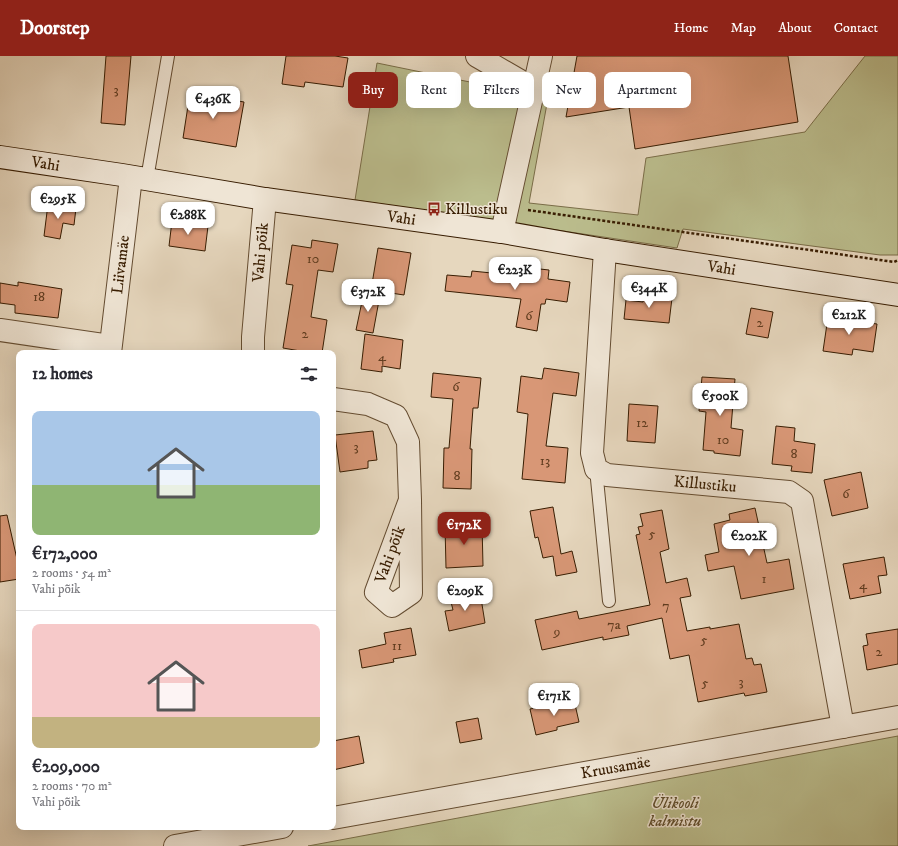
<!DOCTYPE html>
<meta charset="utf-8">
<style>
:root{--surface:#fff;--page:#f7f7f7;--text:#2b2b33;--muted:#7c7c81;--line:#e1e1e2;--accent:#8f2418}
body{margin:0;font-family:"IM FELL DW Pica",serif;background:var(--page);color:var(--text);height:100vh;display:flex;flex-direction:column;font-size:15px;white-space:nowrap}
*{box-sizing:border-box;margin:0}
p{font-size:13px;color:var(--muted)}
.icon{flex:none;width:22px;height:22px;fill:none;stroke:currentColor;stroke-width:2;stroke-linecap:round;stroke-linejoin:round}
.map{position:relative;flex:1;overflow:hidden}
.details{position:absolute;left:16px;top:294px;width:320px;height:480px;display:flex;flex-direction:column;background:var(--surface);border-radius:8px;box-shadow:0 4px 16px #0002}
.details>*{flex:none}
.banner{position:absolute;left:348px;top:16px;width:380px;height:36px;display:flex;gap:8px}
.price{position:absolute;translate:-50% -34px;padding:0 9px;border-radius:8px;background:#fff;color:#222;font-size:13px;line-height:26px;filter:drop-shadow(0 1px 2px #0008)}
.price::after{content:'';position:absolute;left:50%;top:24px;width:12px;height:9px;margin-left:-6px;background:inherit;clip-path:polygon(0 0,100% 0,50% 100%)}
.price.on{background:var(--accent);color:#fff}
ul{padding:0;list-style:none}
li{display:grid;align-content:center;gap:8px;height:212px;padding:0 16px}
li+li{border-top:1px solid var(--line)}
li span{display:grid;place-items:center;height:124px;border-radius:8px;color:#555}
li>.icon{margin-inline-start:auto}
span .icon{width:72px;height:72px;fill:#fffc;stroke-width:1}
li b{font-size:17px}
h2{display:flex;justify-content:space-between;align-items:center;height:48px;padding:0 16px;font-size:17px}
.pill{padding:0 14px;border-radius:8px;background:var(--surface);box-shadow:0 4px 16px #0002;font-size:14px;line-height:36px}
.pill.on{background:var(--accent);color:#fff}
header{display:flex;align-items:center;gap:24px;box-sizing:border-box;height:56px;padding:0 20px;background:var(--accent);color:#fff}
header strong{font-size:19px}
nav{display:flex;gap:22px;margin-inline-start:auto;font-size:14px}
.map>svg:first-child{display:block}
.green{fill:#bbbd8d;stroke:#7a6d48}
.building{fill:#d89776;stroke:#381d02}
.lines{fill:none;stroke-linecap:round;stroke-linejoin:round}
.lane-casing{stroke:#644c31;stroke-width:14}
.street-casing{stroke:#644c31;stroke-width:24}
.secondary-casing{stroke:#381d02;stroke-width:24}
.path{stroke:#381d02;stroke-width:2.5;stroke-dasharray:3 2;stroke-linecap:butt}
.lane{stroke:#efe5d5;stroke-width:12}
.street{stroke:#efe5d5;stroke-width:22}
.secondary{stroke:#efe5d5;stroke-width:22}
.labels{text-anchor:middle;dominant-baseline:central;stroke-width:3;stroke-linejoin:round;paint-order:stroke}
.number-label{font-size:14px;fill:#603c1f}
.street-label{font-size:16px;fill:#381d02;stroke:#efe5d5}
.poi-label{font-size:16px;fill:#381d02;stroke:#efe5d5;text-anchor:start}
.park-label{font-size:16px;font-style:italic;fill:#5f4d2c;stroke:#efe5d5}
</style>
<header>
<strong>Doorstep</strong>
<nav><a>Home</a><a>Map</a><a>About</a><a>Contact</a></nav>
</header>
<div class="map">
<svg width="898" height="790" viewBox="0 0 898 790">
<rect width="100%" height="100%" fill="#e6d7be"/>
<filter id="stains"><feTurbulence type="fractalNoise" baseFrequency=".005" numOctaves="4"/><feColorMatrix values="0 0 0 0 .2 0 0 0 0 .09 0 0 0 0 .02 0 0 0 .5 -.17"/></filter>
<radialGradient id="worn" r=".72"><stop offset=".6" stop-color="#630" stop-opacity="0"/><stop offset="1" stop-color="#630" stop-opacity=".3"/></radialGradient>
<g class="green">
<path d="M865,0H898V199H880L683,173L677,192L355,144L377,7L548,42L529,147L638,159L646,102L805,76Z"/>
<path d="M898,680V790H308Z"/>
</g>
<g class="building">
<path d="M106,0H131L125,69L101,67Z"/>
<path d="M286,0H335L348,2L343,31L305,26L304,31L282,28Z"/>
<path d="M577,0H788L798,66L635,93L629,51L566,61Z"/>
<path d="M190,37L244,46L236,91L183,82Z"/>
<path d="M48,148L76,152L74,169L63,167L60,183L44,180Z"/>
<path d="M172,165L208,170L205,195L169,190Z"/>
<path d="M312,184L338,188L333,216L318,214L311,261L327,264L322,297H312L283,292L293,229L286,228L292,189L311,192Z"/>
<path d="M378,192L411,197L404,239L371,234Z"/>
<path d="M522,211L549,214L548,223L570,226L567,246L546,243L545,248H541L537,275L516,271L521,243L445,235L447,219L471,221L472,215L521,220Z"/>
<path d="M18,226L62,233L58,262L15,257V249L0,247V227L18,230Z"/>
<path d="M364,236L380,239L373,277L356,274Z"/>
<path d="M644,239L672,242L669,267L624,263L626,244L643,246Z"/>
<path d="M751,252L773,256L768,282L746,278Z"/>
<path d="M828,261L877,268L873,296L853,293L852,299L823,295Z"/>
<path d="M365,278L403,284L400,313L382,310V316L361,313Z"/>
<path d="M544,312L579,317L576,340L553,337L546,390L568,392L565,427L522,423L528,358L517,356L521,320L542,323Z"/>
<path d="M433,317L481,322L478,352H473L470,393H472L471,433L443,432L444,392H449L453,343L431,341Z"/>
<path d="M702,321L735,323L731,372L743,374L740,400L714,397V395L703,394L706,356L699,355Z"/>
<path d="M629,348L658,350L655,387L627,385Z"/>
<path d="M776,370L795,372L794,385L815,388L812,417L791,415L792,410L772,408Z"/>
<path d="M373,375L377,404L368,405V412L340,416L335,379Z"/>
<path d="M861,416L868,452L832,460L824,424Z"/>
<path d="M553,451L561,498L572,495L577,516L556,520L553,500L543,502L538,481L535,482L530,455Z"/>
<path d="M755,452L767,507L789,503L794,533L741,543L734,510L708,515L705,499L719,496L714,468L730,464L729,458Z"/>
<path d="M662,454L669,493L660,496L666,527L687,522L691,540L680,542L687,575L710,571V573L739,568L746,603L752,602L754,609L761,608L767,636L745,640L744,637L698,646L689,599L670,603L662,562L627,570L629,579L603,584V581L542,594L535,564L577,555L579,563L650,549L636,479L640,478L638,471L643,470L640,458Z"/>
<path d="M7,459L19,512V523L0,526V460Z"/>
<path d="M482,468L483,510L446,512L445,470Z"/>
<path d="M884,501L887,519L878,520L881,537L850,543L843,508Z"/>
<path d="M480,536L485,567L449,575L445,555L453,554L450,542Z"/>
<path d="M411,572L416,599L393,603L394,606L362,612L359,594L386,588L384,577Z"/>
<path d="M898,573V608L867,614L863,590L868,589L866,578Z"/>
<path d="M574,644L579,666L557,671V674L536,679L530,653Z"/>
<path d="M478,662L482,683L460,687L456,666Z"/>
<path d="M359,680L364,707L333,714V685Z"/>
</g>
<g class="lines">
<g class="lane-casing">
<g id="lane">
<path d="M147,123L168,0"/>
<path d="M596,413L609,545"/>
</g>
</g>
<g class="street-casing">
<g id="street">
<path d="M477,0L534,33"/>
<path d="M502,176L541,0"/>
<path id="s1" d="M605,194L592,397L596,413L607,419L789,436L802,445L843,671"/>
<path d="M0,274L110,290"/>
<path id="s2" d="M110,297L131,121"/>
<path id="s3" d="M253,297V281L265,143"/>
<path id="s4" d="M333,343L368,348L396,360L408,386L410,444L411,537L392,550L376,536L410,444"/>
<path id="s5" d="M333,762L898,661"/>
<path d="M175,790L282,771"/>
</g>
</g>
<g class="secondary-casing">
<g id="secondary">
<path id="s6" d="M0,101L122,119L265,143L502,176L605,194L898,239"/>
</g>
</g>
<path class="path" d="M528,154L894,206L898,204"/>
<use href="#lane" class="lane"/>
<use href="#street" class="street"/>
<use href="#secondary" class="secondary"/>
</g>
<defs>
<g id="bus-bare" transform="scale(1.08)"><path d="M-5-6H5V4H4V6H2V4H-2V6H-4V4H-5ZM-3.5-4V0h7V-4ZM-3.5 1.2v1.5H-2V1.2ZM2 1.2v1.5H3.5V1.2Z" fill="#8f2418" stroke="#efe5d5" stroke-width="2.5" paint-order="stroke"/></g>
</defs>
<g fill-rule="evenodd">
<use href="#bus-bare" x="434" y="153"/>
</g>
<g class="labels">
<g class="number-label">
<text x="116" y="34">3</text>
<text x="313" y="203">10</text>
<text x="39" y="241">18</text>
<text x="529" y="260">6</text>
<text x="760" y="267">2</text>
<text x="305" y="278">2</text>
<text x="382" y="301">4</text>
<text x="456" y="331">6</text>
<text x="642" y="367">12</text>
<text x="723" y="384">10</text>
<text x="356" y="391">3</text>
<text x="794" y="398">8</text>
<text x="545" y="405">13</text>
<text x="457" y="420">8</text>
<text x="846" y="438">6</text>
<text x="652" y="478">5</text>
<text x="764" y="523">1</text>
<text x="863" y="529">4</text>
<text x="666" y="550">7</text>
<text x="614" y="569">7a</text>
<text x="557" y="576">9</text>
<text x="704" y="584">5</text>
<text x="397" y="590">11</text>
<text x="879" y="596">2</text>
<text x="741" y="626">3</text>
<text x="705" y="627">5</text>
</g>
<g class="street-label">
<text stroke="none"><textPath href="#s6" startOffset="46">Vahi</textPath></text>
<text stroke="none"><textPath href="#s6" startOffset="406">Vahi</textPath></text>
<text stroke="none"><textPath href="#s3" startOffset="101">Vahi põik</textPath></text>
<text stroke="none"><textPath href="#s2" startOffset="89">Liivamäe</textPath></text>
<text stroke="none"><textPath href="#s6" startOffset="730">Vahi</textPath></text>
<text stroke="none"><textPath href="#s1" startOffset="331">Killustiku</textPath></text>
<text stroke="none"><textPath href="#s4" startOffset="330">Vahi põik</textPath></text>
<text stroke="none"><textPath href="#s5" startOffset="287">Kruusamäe</textPath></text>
</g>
<g class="poi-label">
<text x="445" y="153">Killustiku</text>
</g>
<g class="park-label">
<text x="675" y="747">Ülikooli<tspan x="675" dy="18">kalmistu</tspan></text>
</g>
</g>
<rect width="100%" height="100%" filter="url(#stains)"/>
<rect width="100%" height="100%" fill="url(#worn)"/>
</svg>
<b class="price" style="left:213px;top:64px">€436K</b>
<b class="price" style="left:58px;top:164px">€295K</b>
<b class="price" style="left:188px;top:180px">€288K</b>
<b class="price" style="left:515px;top:235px">€223K</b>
<b class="price" style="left:649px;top:253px">€344K</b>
<b class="price" style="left:368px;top:257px">€372K</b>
<b class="price" style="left:849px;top:280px">€212K</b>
<b class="price" style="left:720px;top:361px">€500K</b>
<b class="price on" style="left:464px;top:490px">€172K</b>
<b class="price" style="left:749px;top:501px">€202K</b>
<b class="price" style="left:465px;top:556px">€209K</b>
<b class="price" style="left:554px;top:661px">€171K</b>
<div class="banner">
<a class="pill on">Buy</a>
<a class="pill">Rent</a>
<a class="pill">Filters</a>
<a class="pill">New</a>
<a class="pill">Apartment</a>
</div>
<section class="details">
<h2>12 homes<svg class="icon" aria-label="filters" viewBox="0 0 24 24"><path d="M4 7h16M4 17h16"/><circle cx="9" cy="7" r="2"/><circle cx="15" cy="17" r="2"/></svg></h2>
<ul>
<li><span style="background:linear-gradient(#a9c7e8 60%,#8fb573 0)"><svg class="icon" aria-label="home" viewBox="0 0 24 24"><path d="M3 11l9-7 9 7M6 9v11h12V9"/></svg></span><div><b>€172,000</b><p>2 rooms · 54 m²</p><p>Vahi põik</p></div></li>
<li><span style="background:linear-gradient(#f6c9c9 75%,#c2b280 0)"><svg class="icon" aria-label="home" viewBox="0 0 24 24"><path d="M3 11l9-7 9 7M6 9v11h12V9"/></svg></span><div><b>€209,000</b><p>2 rooms · 70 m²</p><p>Vahi põik</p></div></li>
</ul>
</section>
</div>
